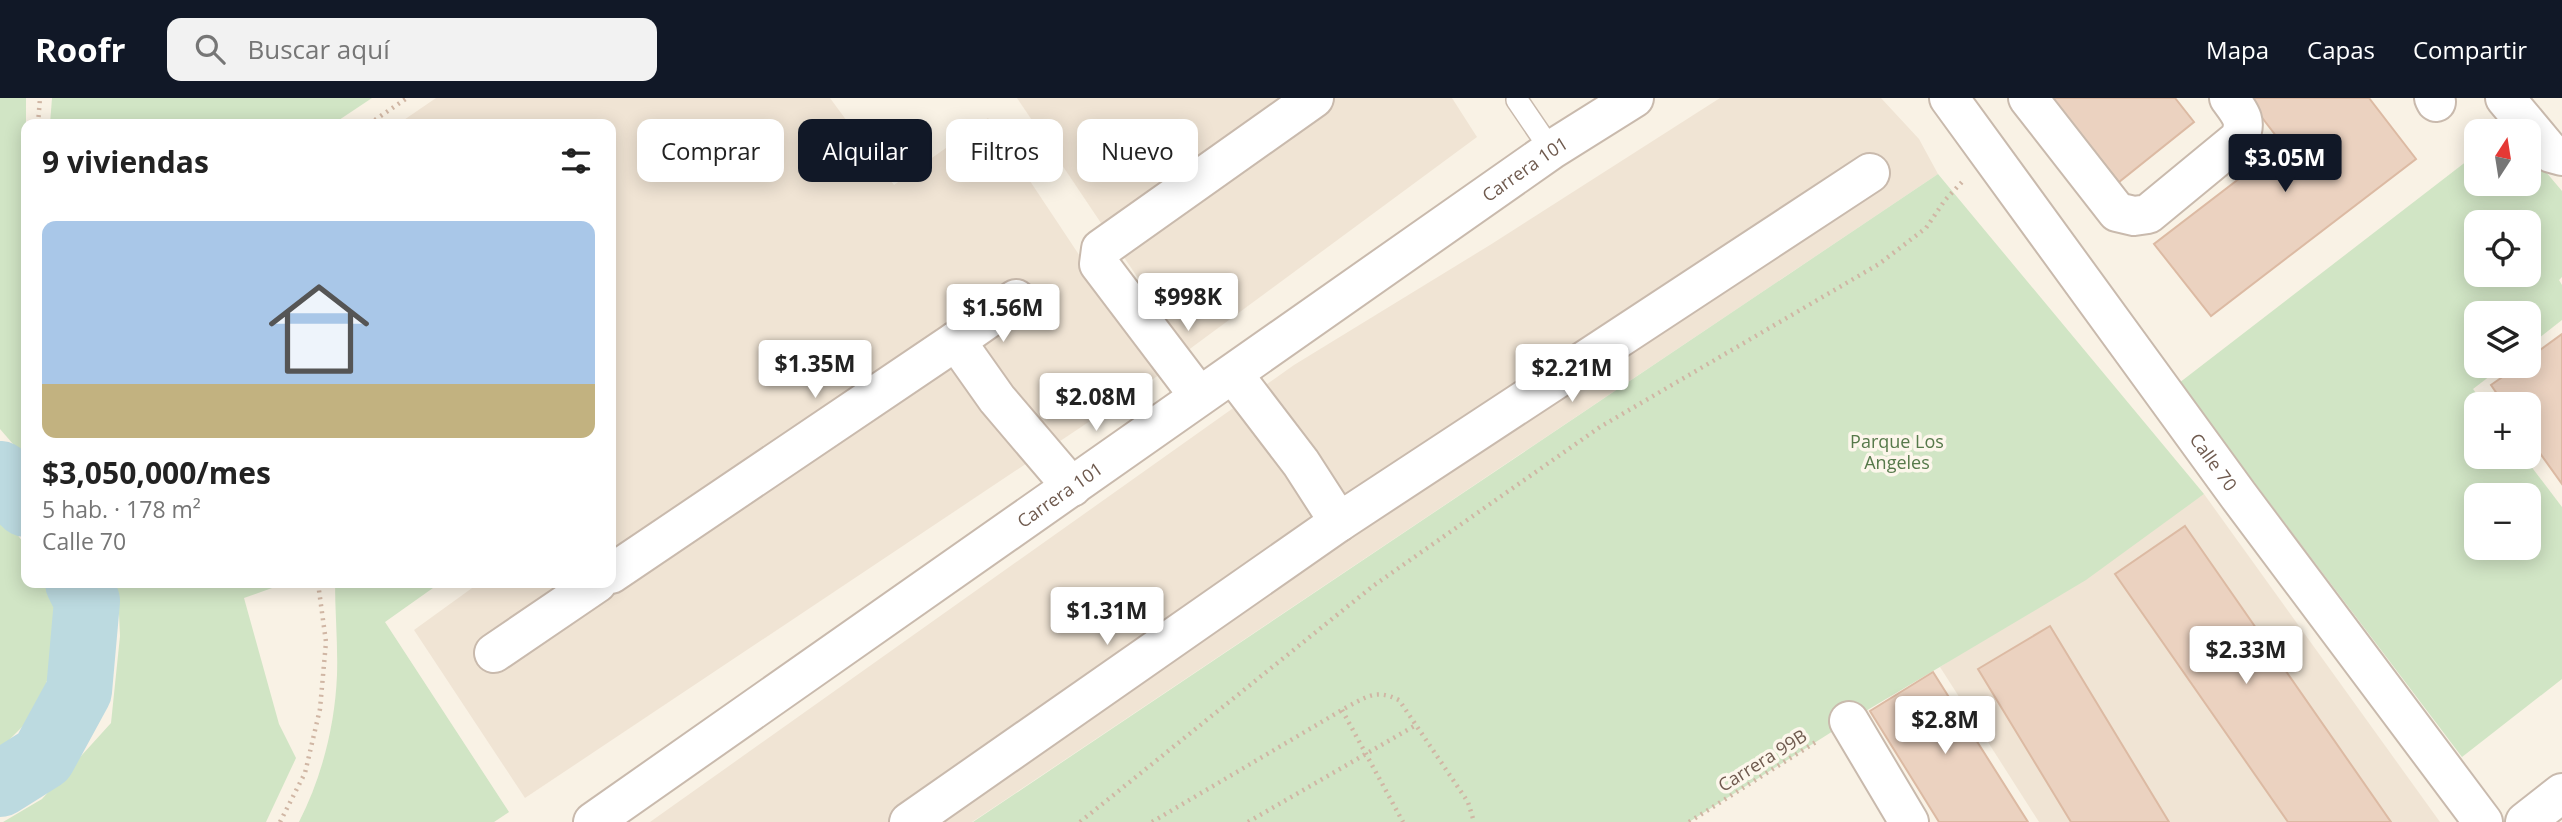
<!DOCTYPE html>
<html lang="es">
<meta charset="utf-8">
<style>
:root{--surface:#fff;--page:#f2f2f2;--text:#222;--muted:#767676;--line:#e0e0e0;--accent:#111827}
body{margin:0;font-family:"Open Sans",sans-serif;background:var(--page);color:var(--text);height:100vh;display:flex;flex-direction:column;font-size:26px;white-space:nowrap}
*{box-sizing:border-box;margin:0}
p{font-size:23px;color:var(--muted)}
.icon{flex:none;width:38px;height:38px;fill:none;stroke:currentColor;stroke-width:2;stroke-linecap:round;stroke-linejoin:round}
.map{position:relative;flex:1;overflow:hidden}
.details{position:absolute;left:21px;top:21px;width:595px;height:469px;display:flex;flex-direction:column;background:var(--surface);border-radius:14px;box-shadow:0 4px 18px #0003}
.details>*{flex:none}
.top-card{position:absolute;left:637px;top:21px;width:665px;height:63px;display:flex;gap:14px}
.needle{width:46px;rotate:12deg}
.tools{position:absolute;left:2464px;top:21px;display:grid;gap:14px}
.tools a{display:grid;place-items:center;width:77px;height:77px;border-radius:14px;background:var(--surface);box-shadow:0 4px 18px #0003;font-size:35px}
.price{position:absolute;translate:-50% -60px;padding:0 16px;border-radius:7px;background:#fff;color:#222;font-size:23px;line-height:46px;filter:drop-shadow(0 2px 4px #0008)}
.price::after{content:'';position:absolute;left:50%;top:42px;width:21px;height:16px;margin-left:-10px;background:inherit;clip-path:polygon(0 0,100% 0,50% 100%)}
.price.current{background:var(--accent);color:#fff}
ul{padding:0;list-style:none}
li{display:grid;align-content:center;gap:14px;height:371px;padding:0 21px}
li+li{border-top:2px solid var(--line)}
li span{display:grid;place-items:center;height:217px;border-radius:14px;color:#555}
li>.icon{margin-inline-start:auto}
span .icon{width:126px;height:126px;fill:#fffc;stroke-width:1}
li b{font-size:30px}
h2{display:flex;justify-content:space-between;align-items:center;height:84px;padding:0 21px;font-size:30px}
.chip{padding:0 24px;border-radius:14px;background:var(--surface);box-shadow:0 4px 18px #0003;font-size:24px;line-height:63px}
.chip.current{background:var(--accent);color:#fff}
header{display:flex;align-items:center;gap:42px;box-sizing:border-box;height:98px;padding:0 35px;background:var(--accent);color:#fff}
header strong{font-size:33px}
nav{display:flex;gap:38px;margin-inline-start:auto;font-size:24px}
.search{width:490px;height:63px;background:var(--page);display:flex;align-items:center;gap:18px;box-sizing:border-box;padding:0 24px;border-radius:14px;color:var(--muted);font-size:26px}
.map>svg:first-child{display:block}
.residential{fill:#f0e4d4}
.green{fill:#d1e5c5;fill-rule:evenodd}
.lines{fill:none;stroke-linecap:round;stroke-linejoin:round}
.river{stroke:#bcdae0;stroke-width:66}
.building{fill:#ebd2c0;stroke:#dcbaa3;stroke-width:2}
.service-casing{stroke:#c9baad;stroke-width:24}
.minor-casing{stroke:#c9baad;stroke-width:42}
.tertiary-casing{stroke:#c9baad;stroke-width:42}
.path{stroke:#d0b6a4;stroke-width:4.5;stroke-dasharray:2 5;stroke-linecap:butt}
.service{stroke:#fff;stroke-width:21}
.minor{stroke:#fff;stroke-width:38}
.tertiary{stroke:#fff;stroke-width:38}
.labels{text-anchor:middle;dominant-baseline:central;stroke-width:7;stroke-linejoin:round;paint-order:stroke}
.street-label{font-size:18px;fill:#6f5a4e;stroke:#fcf6eb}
.park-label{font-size:18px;fill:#56794a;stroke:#fcf6eb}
</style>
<header>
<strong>Roofr</strong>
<div class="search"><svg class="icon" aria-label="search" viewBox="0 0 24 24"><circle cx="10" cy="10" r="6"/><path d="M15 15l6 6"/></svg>Buscar aquí</div>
<nav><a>Mapa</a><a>Capas</a><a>Compartir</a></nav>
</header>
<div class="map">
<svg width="2562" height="724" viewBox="0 0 2562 724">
<rect width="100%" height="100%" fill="#f9f2e5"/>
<g class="residential">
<path d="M436,0H830L894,87L988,20L1159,277L525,700L414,532L479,485H611V26H398Z"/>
<path d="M1017,0H1452L1477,39L1187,253Z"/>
<path d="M1720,0H1881L1919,41L1938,76L972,724H650L1294,267L1490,147Z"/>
<path d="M2204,396L2440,724H2039L1940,569Z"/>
</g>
<g class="green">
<path d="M0,0H26V361L0,331Z"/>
<path d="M52,0H372L333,26H50Z"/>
<path d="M2529,54L2562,93V179L2559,182L2562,187V222L2529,248V215H2476V268H2503L2473,291L2484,306H2476V359H2524L2562,409V581L2462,659L2179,285L2476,56V86H2529ZM2476,124H2529V177H2476ZM2476,397H2529V450H2476Z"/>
<path d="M1938,76L2204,396L2086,482L1849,623L1689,724H973Z"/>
<path d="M0,344L26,374V409L0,380Z"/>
<path d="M0,414L26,448V485H47L57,513L54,563L35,616L0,651Z"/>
<path d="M75,485H103L110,515L106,602L74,654L0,694V663L42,641L75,600L83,504Z"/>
<path d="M115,485H286L244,500L279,626L296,660L266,724H3L42,701L111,625L120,538L118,495Z"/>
<path d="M335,485H440L385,524L509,714L494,724H299C322,679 335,627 337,577C338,547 335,515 335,485Z"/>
</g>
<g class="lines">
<g class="river">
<path d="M0,376L26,406"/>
<path d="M0,686L43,659L79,593L87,503L78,485"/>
</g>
</g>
<g class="building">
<path d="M2052,0H2175L2194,24L2119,84Z"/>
<path d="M2247,0H2369L2416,61L2211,218L2154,146L2283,47Z"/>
<path d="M2562,236V386L2529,340V306H2504L2491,287L2518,268H2529V260Z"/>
<path d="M2185,428L2391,724H2288L2115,476Z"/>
<path d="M2050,528L2169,724H2071L1978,571Z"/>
<path d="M1933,574L2028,724H1939L1870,613Z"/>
</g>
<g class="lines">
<g class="service-casing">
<path id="service" d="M1517,2L1551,52"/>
</g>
<g class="minor-casing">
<g id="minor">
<path id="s1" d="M1949,0L2238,397L2483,724"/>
<path d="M2028,0L2117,114L2134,118L2148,116L2239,41C2248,23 2240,15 2229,0"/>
<path d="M2434,0L2436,4"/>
<path d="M2505,0L2551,55L2562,58"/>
<path d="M956,243L1016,201"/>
<path d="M1233,276L1301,365L1339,424L1870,75"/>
<path d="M1199,298L1099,166L1101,151L1314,0"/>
<path d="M611,476L956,243L997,301L1072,389"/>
<path d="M494,555L597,485"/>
<path d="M1849,623L1909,724"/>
<path d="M909,724L1339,424"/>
<path d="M2525,724L2562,695"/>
</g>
</g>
<g class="tertiary-casing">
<g id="tertiary">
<path id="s2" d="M593,724L1551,52L1634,0"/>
</g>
</g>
<g class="path">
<path d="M38,26L40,0"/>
<path d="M369,26L407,0"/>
<path d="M1342,612L1403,724"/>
<path d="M280,724L305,675L320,611L326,544L318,485"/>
<path d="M1080,724L1373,488L1600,329L1879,166L1926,130L1945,102L1962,84"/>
<path d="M1152,724L1347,609C1368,598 1376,591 1399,602L1468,704L1474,724"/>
<path d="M1248,724L1416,627"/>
<path d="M1689,724L1819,642"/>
</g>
<use href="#service" class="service"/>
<use href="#minor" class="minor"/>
<use href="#tertiary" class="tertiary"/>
</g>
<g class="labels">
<g class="street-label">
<text stroke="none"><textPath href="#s2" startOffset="1138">Carrera 101</textPath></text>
<text stroke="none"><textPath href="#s1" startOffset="450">Calle 70</textPath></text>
<text stroke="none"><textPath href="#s2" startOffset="570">Carrera 101</textPath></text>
<text transform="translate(1762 662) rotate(-32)">Carrera 99B</text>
</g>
<g class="park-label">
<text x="1897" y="343">Parque Los<tspan x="1897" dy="21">Angeles</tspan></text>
</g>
</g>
</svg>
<div class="tools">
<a><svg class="needle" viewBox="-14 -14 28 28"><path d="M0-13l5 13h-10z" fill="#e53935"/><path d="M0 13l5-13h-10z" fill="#767676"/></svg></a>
<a><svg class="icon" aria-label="locate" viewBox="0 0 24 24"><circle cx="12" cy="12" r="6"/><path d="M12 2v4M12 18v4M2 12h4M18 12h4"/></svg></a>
<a><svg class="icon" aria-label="layers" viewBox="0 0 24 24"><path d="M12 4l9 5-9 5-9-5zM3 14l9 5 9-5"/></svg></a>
<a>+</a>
<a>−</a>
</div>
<b class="price current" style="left:2285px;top:96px">$3.05M</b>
<b class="price" style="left:1188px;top:235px">$998K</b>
<b class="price" style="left:1003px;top:246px">$1.56M</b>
<b class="price" style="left:815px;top:302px">$1.35M</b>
<b class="price" style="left:1572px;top:306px">$2.21M</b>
<b class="price" style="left:1096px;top:335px">$2.08M</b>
<b class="price" style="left:1107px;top:549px">$1.31M</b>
<b class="price" style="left:2246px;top:588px">$2.33M</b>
<b class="price" style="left:1945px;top:658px">$2.8M</b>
<div class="top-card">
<a class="chip">Comprar</a>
<a class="chip current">Alquilar</a>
<a class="chip">Filtros</a>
<a class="chip">Nuevo</a>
</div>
<section class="details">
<h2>9 viviendas<svg class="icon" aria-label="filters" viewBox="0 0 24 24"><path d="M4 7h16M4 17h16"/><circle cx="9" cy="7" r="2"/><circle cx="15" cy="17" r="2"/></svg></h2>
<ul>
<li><span style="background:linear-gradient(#a9c7e8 75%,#c2b280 0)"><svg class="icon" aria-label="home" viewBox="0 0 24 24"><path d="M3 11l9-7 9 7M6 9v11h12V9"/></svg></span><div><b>$3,050,000/mes</b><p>5 hab. · 178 m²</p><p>Calle 70</p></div></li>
</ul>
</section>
</div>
